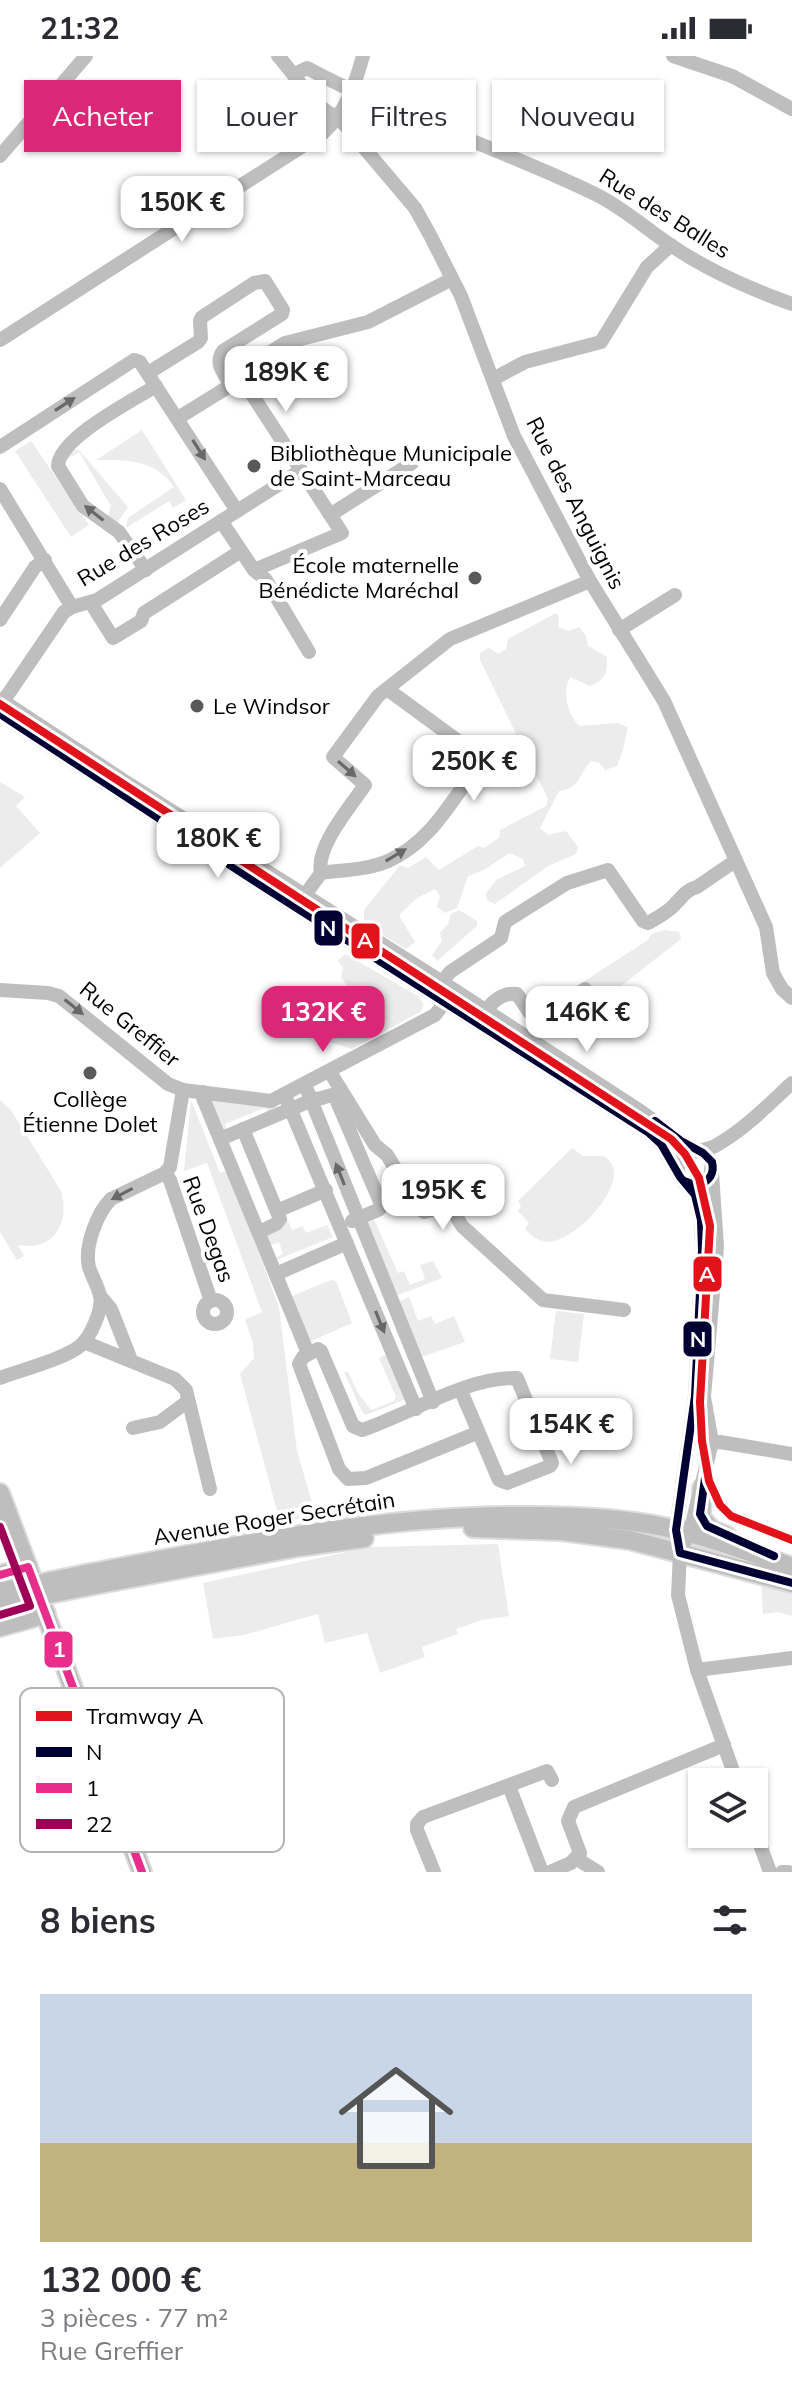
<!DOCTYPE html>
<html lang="fr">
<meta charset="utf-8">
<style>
:root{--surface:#fff;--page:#f2f2f3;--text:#2b2b33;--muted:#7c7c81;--accent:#db2777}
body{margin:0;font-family:Mulish,sans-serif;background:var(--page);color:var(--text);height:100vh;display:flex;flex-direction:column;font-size:30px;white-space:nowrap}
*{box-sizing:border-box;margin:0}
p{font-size:26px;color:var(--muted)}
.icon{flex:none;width:44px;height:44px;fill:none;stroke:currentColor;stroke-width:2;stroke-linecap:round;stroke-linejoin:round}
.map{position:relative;height:1816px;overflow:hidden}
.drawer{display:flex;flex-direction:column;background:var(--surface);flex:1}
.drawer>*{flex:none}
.banner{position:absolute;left:24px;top:24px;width:744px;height:72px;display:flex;gap:16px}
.controls{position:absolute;left:688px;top:1712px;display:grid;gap:16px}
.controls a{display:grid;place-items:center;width:80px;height:80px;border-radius:0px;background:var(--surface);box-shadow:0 2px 6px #0004;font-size:40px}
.price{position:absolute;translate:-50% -68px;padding:0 18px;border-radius:16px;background:#fff;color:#222;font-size:26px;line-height:52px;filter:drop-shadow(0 2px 4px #0008)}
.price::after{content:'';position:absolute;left:50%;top:48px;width:24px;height:18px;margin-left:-12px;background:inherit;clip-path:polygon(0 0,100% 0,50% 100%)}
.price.selected{background:var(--accent);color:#fff}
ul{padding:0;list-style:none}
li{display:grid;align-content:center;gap:16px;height:424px;padding:0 40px}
li span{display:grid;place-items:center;height:248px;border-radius:0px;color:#555}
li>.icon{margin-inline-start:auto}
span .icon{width:144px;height:144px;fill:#fffc;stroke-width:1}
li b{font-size:34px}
h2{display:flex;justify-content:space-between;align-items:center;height:96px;padding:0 40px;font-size:34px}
.tag{padding:0 28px;border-radius:0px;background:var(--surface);box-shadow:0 2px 6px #0004;font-size:28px;line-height:72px}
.tag.selected{background:var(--accent);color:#fff}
.status{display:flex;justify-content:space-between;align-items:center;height:56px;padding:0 40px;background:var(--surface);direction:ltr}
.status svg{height:22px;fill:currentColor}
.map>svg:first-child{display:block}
.green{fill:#ececec}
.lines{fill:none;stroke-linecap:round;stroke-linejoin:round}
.major-casing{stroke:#dbdbdb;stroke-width:22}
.minor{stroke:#bebebe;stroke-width:14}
.major{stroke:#bebebe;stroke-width:18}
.major-bridge-casing{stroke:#dbdbdb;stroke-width:22;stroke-linecap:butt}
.major-bridge{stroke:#bebebe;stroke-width:18}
.bus-1-casing{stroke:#fff;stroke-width:14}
.bus-2-casing{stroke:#fff;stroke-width:14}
.bus-3-casing{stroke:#fff;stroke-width:14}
.bus-1{stroke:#003;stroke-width:8}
.bus-2{stroke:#e92d8b;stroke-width:8}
.bus-3{stroke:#9f0057;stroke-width:8}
.tram-1-casing{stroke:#fff;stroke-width:14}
.tram-1{stroke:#e2121a;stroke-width:8}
.oneway{fill:#686868}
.poi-dot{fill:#595959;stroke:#fff;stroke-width:3}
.labels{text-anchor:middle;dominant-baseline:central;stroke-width:8;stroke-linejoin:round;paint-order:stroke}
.street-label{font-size:22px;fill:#000;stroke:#fff}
.poi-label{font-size:22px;fill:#000;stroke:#fff;text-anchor:start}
.key{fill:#fff;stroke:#b2b2b2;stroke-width:2}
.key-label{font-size:22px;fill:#000}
.line-badge{stroke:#fff;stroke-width:3}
.badge-label{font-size:22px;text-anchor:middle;font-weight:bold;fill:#fff}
</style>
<div class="status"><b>21:32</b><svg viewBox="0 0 49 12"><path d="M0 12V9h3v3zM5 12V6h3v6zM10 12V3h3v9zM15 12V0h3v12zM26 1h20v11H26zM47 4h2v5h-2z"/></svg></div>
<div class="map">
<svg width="792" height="1816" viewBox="0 0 792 1816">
<rect width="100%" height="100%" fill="#fff"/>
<g class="green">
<path d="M142,374L186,444L173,452L169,445L126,472L128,462L174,431C155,403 128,404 96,404Z"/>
<path d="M31,385L89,469L71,481L15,395Z"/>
<path d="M78,393L128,451L117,467L108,461L111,450L79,396L62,406L66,399Z"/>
<path d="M556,557L559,561L558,571L569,575L579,571L586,580L588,590L607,601C607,617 606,624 590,630L570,621C562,638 567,656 579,670L617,667L628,671L623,694L617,710L605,714L599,707L591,705C579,718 580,733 559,735L540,772L548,779L566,775L578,791L576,798L548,810L495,848L487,844L486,837L496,824L525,810L523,803L510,797L482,815L468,820L457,852L445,857L437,851L440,840L435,833L417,842L399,859L415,886L406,893L364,868V854L400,809L408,812L426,801L439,814L478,790L484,792L499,782L500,774L546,750L548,743L480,604V597L489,592L499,598L506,593L508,583Z"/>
<path d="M0,726L25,741L16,750L40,777L0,812Z"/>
<path d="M459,854L477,865V870L437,905L432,899L442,885L440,877L448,868L451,858Z"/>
<path d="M665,874L679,876L681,883L553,983L551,974L583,926L648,884L651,878Z"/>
<path d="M345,898L418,940L424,949L420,956L352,993L326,985L323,978L324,972L330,970L364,981L371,976L369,969L360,967L350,954L353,939L341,921L343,912L338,905Z"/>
<path d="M0,1044L11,1054L61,1135C70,1167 54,1196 18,1189L24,1200L17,1204L0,1176Z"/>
<path d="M191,1044L220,1117L228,1114L279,1251L297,1395L316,1460L280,1466L240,1318L254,1302L253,1287L245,1264L262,1256L207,1107L184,1115Z"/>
<path d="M208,1044L280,1051L269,1059L265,1052L225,1068L227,1075L223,1077Z"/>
<path d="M572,1092L583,1100H604C609,1104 614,1109 614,1116C615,1142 573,1186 547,1186C538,1185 531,1179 525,1173L529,1167L518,1155L521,1150L518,1145Z"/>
<path d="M284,1156L292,1174L303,1170L306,1177L327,1169L333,1181L274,1205L273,1203L283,1198L279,1186L269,1190L266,1179Z"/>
<path d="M373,1161L398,1217L404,1215L410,1229L425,1223L420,1209L433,1205L442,1222L396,1240L366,1164Z"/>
<path d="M331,1224L336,1225L352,1267L309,1286L290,1241Z"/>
<path d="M409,1241L418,1265L431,1260L435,1268L454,1260L465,1286L421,1301L398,1246Z"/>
<path d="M556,1255L584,1258L578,1306L550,1303Z"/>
<path d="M387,1298L406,1343L366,1359L362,1356L344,1316H348L358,1337L371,1354L394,1345L396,1341L379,1302Z"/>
<path d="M498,1488L509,1560L482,1564L456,1573L458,1578L422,1591L425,1601L380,1617L367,1577L325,1587L318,1558L244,1579L213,1583L203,1527L370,1491Z"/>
<path d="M761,1526L792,1538V1560L778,1556L763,1558Z"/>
</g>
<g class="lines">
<g class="major-casing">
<g id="major">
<path d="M702,1432L701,1462L712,1474L727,1480"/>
<path d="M0,1437L142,1816"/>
<path d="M473,1472L562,1475L630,1484L792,1527"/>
<path d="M86,1518C234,1490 380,1458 531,1460C576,1460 621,1462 664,1471C708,1480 750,1496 792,1511"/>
<path d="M0,1519L28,1511"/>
<path d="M89,1530L298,1491L364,1482"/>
<path d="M0,1571L46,1558"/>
</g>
</g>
<g class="minor">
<path d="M278,0C294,17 317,56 338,61L415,152L430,179L461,240L514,380L590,525L664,645L766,871L773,917L782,933L792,942"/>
<path d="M673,0L732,20L792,53"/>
<path d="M295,18L307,12C400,62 502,92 597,139C625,153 646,173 672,190C709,215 750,233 792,248"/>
<path d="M0,100L86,0"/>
<path d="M0,284L323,77C346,56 355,29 363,0"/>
<path d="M148,317L198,286L201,282L200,265L202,261L254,227L265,225L283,254L282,258L223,295C214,308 224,317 231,329"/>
<path d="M240,320L342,477L254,514"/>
<path d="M493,323L525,306L601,286L647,211L671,189"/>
<path d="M178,362L233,328L247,311L285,287L368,266L452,223"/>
<path d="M0,391L134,304L140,306L237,455"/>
<path d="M0,433L72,551"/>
<path d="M330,459L412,407"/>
<path d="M221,465L254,514L266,524L309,596"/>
<path d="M146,514L119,476L83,450L58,410C59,382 132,345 156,330"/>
<path d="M91,547L113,582L141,565L144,557L241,495"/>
<path d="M0,564L35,511L45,504"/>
<path d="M619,574L675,539"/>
<path d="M0,643L123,724L442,926L642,1056L682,1086L705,1098L712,1106L710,1122L698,1130L684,1126"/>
<path d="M0,650L64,556L72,551L97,544L300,415"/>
<path d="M0,658L245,819L649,1077L661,1088L680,1121L695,1139L701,1164L702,1194L695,1340L676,1474L680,1497"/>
<path d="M321,817C343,814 367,814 388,805C430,787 451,745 477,711L478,705L473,696L387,633"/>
<path d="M305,839L321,817C315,791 351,750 365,729L333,701L378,640L450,583L590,525"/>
<path d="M442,926L450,916L501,882L505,866L567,827L608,814L643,865L648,867C657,862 670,855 676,847C683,840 686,834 697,831L735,805"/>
<path d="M0,934L48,937L59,940L168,1028L183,1034L271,1045L435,959L449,941"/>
<path d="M486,955C492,945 504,936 517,938L538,969L545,972L563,960L562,949L585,933"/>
<path d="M330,1016L375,1089L387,1099L420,1153L424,1156L442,1151L455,1158L462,1170L543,1244L624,1254"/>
<path d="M305,1029L433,1346"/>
<path d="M203,1036V1042L308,1297"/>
<path d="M285,1040L416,1353"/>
<path d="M311,1042L318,1043L332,1039L336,1043L381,1148L380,1153L352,1165"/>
<path d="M243,1073L280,1163L276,1168L259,1176"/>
<path d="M220,1083L310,1045"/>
<path d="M678,1115C679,1092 699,1098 715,1090C743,1075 769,1048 792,1027"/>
<path d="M165,1117L170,1124L211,1245"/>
<path d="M712,1117L717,1191L704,1341L712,1386L692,1468L680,1497L678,1539L697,1614L737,1726"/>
<path d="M277,1155L326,1134"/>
<path d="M276,1218L347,1187"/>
<path d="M101,1241L111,1253L131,1304"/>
<circle cx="215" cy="1256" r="12"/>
<path d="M84,1286L175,1323L186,1334L210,1433"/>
<path d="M0,1322C21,1314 64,1303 80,1290C90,1282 103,1254 100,1240C98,1230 92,1221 89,1211C84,1191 97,1157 111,1143L165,1117L170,1111L183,1034"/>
<path d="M461,1335L499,1424L507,1427L550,1410L552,1407L517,1322C466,1321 410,1358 362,1374L353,1370L321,1295L318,1293L303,1301L299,1308L339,1413L348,1423L366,1422L477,1377"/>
<path d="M133,1372L160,1366L188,1345"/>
<path d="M702,1387L720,1386L792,1398"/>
<path d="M697,1614L792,1602"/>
<path d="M509,1730L542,1816"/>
<path d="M754,1772L770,1816"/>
<path d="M577,1803L598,1816"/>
<path d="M434,1816L417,1774V1768L423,1761L547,1715L552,1724"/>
<path d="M550,1816L571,1807L580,1797L568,1765L574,1751L724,1689"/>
<path d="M782,1816H788"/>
</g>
<use href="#major" class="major"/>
<g class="major-bridge-casing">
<g id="major-bridge">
<path d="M3,1535L86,1518"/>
<path d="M0,1548L89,1530"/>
</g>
</g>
<use href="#major-bridge" class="major-bridge"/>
<g class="bus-1-casing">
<g id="bus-1">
<path d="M0,658L245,819L649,1077L661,1088L680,1121L695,1139L701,1164L702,1194L695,1340L676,1474L680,1497L792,1527"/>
<path d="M655,1065L681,1085L703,1097L712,1106C715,1118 709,1125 698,1130L684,1125"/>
<path d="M706,1415L700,1458L707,1470L774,1500"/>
</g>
</g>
<g class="bus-2-casing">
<path id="bus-2" d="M0,1519L28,1511L142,1816"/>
</g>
<g class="bus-3-casing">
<path id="bus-3" d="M0,1471L30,1550L0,1559"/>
</g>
<use href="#bus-1" class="bus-1"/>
<use href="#bus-2" class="bus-2"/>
<use href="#bus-3" class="bus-3"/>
<g class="tram-1-casing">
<path id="tram-1" d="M0,648L671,1083L685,1098L699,1122L710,1170L700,1346L702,1385L709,1425L720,1449L731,1460L792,1484"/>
</g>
<use href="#tram-1" class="tram-1"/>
</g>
<defs><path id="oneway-solid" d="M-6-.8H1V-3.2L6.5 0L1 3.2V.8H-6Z" transform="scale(2)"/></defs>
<g class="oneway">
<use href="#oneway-solid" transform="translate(65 348) rotate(-33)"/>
<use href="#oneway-solid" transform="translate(199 394) rotate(58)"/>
<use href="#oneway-solid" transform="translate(94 457) rotate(-142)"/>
<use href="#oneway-solid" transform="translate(347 713) rotate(41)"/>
<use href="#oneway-solid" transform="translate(396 799) rotate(-31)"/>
<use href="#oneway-solid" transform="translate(74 951) rotate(39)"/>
<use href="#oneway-solid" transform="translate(340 1118) rotate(-112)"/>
<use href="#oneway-solid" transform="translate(122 1138) rotate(152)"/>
<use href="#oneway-solid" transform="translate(380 1266) rotate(68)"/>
</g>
<g class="poi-dot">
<circle cx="254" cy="410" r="8"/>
<circle cx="475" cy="522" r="8"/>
<circle cx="197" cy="650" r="8"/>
<circle cx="90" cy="1017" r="8"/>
</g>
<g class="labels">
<g class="street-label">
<text transform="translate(665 157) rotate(32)">Rue des Balles</text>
<text transform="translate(576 447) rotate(63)">Rue des Anguignis</text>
<text transform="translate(143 486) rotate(-31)">Rue des Roses</text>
<text transform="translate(130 968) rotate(39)">Rue Greffier</text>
<text transform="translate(209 1173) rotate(70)">Rue Degas</text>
<text transform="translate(274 1462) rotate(-9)">Avenue Roger Secrétain</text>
</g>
<g class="poi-label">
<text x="270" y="397">Bibliothèque Municipale<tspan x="270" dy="25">de Saint-Marceau</tspan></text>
<text x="459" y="509" text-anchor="end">École maternelle<tspan x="459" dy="25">Bénédicte Maréchal</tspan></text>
<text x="213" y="650">Le Windsor</text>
<text x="90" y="1043" text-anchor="middle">Collège<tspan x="90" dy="25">Étienne Dolet</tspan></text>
</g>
</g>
<rect x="20" y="1632" width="264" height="164" rx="12" class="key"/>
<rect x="36" y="1655" width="36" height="10" fill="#e2121a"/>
<rect x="36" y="1691" width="36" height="10" fill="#003"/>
<rect x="36" y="1727" width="36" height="10" fill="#e92d8b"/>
<rect x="36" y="1763" width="36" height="10" fill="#9f0057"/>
<g class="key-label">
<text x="86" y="1668">Tramway A</text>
<text x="86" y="1704">N</text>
<text x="86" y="1740">1</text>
<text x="86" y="1776">22</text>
</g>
<g class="line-badge">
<rect x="313" y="853" width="31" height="38" rx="8" fill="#003"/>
<rect x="350" y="866" width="31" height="38" rx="8" fill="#e2121a"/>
<rect x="692" y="1199" width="31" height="38" rx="8" fill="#e2121a"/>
<rect x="682" y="1264" width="31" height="38" rx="8" fill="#003"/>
<rect x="43" y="1574" width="31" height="39" rx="8" fill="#e92d8b"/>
</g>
<g class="badge-label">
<text x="328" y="880">N</text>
<text x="365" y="892">A</text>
<text x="707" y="1226">A</text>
<text x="698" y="1291">N</text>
<text x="59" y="1601">1</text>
</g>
</svg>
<div class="controls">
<a><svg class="icon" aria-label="layers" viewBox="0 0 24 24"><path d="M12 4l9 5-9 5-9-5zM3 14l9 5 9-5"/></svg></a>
</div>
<b class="price" style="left:182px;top:188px">150K €</b>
<b class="price" style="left:286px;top:358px">189K €</b>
<b class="price" style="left:474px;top:747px">250K €</b>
<b class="price" style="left:218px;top:824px">180K €</b>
<b class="price selected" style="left:323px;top:998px">132K €</b>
<b class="price" style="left:587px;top:998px">146K €</b>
<b class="price" style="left:443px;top:1176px">195K €</b>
<b class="price" style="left:571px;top:1410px">154K €</b>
<div class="banner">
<a class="tag selected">Acheter</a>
<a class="tag">Louer</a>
<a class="tag">Filtres</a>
<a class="tag">Nouveau</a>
</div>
</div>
<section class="drawer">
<h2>8 biens<svg class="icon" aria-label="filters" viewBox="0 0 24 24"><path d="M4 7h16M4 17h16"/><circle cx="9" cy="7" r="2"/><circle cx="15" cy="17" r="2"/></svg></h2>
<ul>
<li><span style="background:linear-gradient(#c9d6e8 60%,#c2b280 0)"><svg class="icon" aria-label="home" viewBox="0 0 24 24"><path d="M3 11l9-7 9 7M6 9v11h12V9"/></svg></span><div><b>132 000 €</b><p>3 pièces · 77 m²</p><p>Rue Greffier</p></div></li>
</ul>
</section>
